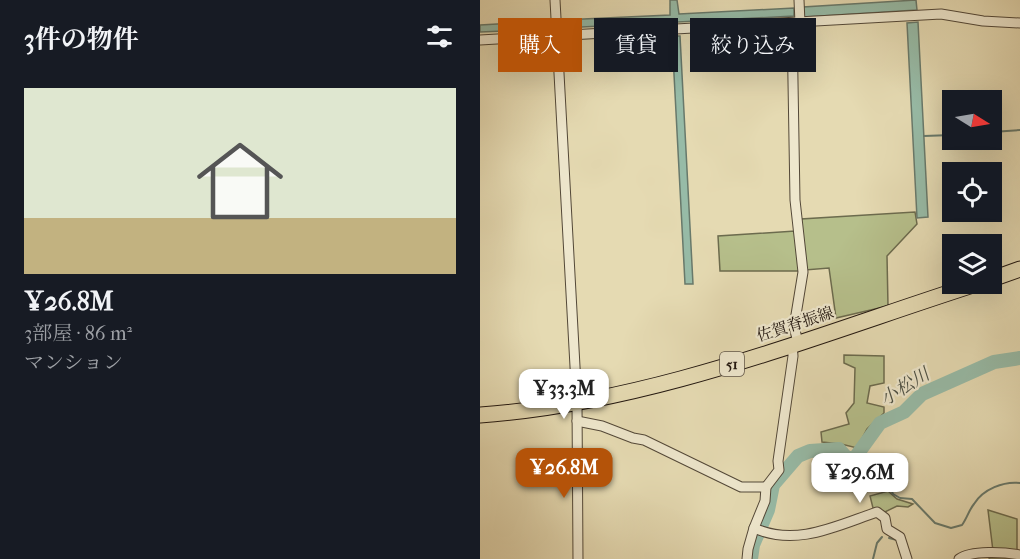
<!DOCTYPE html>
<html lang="ja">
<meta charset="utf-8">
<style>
:root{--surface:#171b24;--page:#242831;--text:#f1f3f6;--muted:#9ea1a6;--accent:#b45309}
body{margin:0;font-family:"IM FELL French Canon","Noto Serif JP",serif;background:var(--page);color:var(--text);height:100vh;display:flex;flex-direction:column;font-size:22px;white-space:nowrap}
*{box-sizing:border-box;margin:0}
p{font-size:20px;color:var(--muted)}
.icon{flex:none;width:33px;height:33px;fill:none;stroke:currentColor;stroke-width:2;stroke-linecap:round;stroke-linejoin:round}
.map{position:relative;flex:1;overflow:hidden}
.details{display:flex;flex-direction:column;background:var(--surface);width:480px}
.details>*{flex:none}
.banner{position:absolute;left:18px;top:18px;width:432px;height:54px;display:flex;gap:12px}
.needle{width:39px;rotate:101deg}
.fabs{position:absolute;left:462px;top:90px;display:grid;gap:12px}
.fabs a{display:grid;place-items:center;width:60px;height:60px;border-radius:0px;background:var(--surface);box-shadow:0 6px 24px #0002;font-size:30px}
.price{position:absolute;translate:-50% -51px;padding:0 14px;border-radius:12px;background:#fff;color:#222;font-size:20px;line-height:39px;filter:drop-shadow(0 2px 3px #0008)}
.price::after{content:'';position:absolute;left:50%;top:36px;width:18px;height:14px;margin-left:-9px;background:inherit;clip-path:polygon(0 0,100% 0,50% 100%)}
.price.current{background:var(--accent);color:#fff}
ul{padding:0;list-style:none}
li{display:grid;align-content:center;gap:12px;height:318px;padding:0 24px}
li span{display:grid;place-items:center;height:186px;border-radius:0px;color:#555}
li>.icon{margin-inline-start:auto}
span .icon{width:108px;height:108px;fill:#fffc;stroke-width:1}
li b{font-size:26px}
h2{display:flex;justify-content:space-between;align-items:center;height:72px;padding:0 24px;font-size:26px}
.chip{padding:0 21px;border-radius:0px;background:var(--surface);box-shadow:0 6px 24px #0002;font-size:21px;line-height:54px}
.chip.current{background:var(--accent);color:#fff}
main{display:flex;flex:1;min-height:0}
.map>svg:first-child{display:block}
.green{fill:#b6bf8b;stroke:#6c6b4e;stroke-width:1.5}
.water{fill:#97bba7;stroke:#68796b;stroke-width:1.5}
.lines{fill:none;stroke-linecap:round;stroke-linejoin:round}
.stream{stroke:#68796b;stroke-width:2}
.river{stroke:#97bba7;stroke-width:14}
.minor-casing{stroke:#534838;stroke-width:11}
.primary-casing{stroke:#221710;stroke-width:17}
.minor{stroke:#eee7cd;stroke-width:9}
.primary{stroke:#e5dab2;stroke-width:15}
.labels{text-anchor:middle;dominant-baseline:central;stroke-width:4.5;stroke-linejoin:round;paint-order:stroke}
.shield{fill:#eee7cd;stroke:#5f5549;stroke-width:1.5}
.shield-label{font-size:15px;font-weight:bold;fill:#221710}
.street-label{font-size:16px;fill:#221710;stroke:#eee7cd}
.water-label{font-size:18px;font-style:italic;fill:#4b5045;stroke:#eee7cd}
</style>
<main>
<section class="details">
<h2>3件の物件<svg class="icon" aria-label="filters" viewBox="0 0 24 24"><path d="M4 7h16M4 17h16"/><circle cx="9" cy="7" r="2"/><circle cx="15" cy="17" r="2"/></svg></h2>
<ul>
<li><span style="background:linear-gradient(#dfe7d0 70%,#c2b280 0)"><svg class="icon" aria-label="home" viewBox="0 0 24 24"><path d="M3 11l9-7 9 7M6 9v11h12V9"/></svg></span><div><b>¥26.8M</b><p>3部屋 · 86 m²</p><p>マンション</p></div></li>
</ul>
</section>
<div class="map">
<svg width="540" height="559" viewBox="0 0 540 559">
<rect width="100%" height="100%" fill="#e5dab2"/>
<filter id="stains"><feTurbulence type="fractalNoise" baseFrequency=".00333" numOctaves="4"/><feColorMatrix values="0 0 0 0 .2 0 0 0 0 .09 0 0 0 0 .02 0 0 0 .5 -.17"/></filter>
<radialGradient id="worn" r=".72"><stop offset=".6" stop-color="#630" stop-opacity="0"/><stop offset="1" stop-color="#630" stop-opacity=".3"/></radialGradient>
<g class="green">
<path d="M435,212L437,224L407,256L408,306L356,318L349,268L325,270L321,219Z"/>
<path d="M315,231L319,271H240L238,236Z"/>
<path d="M364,355L404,356V383L390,386L387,403L404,407V413L387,429L377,448L361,444L342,442L341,432L369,424L366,413L374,403L375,368L364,363Z"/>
<path d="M408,491L417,499L433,504L428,507L417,506L405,512L393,508L390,496Z"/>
<path d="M508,510L537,519V556L540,559H509L513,551Z"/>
</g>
<g class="water">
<path d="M190,0H197L199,14L314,8V16L83,28L82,20L190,15Z"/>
<path d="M436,0L437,10L324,17L323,7Z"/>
<path d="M71,21V29L0,32V25Z"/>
<path d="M438,22L448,217L437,218L427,23Z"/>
<path d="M192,36H200L213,284H205Z"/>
</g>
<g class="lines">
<g class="stream">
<path d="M512,132L540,130"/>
<path d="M444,136L472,135"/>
<path d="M378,455L393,456L400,466L413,494L420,498L432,499L455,523L471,528L482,525C487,518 489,510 494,504C503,489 524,481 540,483"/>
<path d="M409,538L417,540"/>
<path d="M393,559L397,543L402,537"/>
</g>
<path class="river" d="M271,559L273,545L288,510L293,485L318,456L330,451L359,449L366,457L374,459L400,423L424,412L442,394L514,362L540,358"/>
<g class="minor-casing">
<g id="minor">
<path d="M75,0L97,403L98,559"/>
<path d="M319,0L320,23"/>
<path d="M312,23L315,200L323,272L314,327L318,342"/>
<path d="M0,40L461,14L503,21L540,23"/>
<path d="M97,421L122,426L153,438L164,440L261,487H286"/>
<path d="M274,528C316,547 356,526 397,512L405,518L407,529L420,537L427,559"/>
<path d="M267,559L268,549L274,528L285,501L286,487L299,470L298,461L313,356L312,344"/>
<path d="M479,559C491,550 525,552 540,555"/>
</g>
</g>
<g class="primary-casing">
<g id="primary">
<path d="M512,279L540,269"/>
<path d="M0,415C171,403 334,336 496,284"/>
</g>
</g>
<use href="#minor" class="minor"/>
<use href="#primary" class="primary"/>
</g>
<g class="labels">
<rect class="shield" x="240" y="352" width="24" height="24" rx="4.5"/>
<g class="shield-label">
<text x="252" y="364">51</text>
</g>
<g class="street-label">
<text transform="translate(315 324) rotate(-18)">佐賀脊振線</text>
</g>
<g class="water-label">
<text transform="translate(425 387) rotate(-32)">小松川</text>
</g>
</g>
<rect width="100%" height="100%" filter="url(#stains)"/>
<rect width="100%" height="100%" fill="url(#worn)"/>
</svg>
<div class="fabs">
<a><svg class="needle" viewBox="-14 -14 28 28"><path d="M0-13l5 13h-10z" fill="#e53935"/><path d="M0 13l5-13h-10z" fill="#9ea1a6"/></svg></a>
<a><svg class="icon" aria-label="locate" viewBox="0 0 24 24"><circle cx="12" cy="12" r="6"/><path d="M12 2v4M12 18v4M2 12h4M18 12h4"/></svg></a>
<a><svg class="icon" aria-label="layers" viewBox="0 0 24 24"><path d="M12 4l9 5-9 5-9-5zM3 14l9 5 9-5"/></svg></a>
</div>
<b class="price" style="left:84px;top:420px">¥33.3M</b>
<b class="price current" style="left:84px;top:499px">¥26.8M</b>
<b class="price" style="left:380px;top:504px">¥29.6M</b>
<div class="banner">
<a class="chip current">購入</a>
<a class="chip">賃貸</a>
<a class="chip">絞り込み</a>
</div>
</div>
</main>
